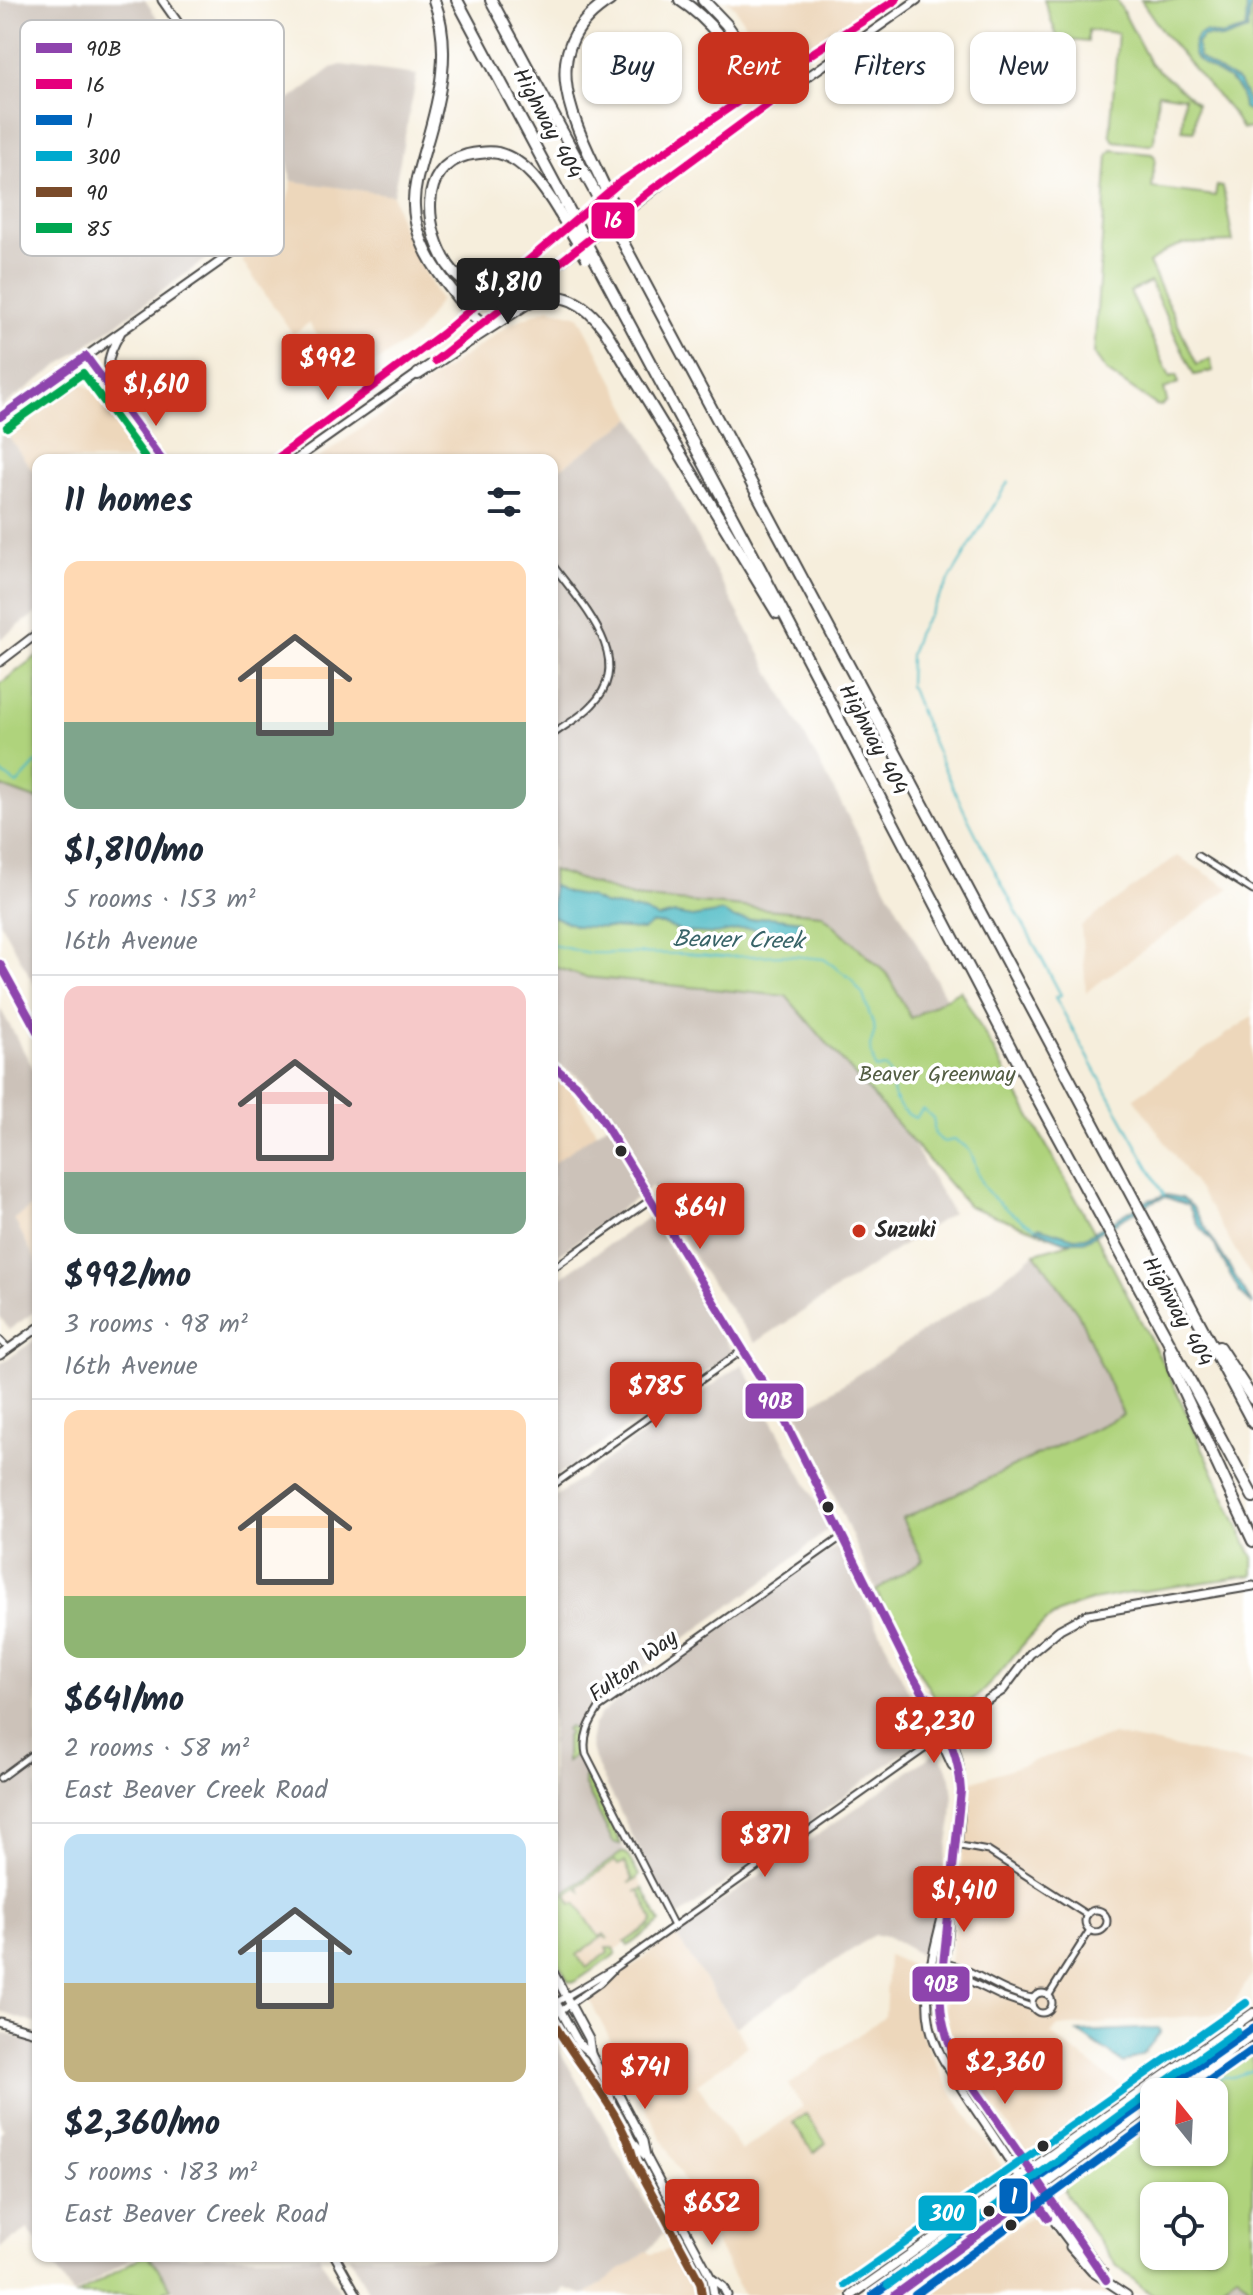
<!DOCTYPE html>
<meta charset="utf-8">
<style>
:root{--surface:#fff;--page:#f6f6f7;--text:#1f2937;--muted:#747a83;--line:#e0e1e3;--accent:#c8321e}
body{margin:0;font-family:Kalam,sans-serif;background:var(--page);color:var(--text);height:100vh;display:flex;flex-direction:column;font-size:30px;white-space:nowrap}
*{box-sizing:border-box;margin:0}
p{font-size:26px;color:var(--muted)}
.icon{flex:none;width:44px;height:44px;fill:none;stroke:currentColor;stroke-width:2;stroke-linecap:round;stroke-linejoin:round}
.map{position:relative;flex:1;overflow:hidden}
.drawer{position:absolute;left:32px;top:454px;width:526px;height:1808px;display:flex;flex-direction:column;background:var(--surface);border-radius:16px;box-shadow:0 2px 6px #0004}
.drawer>*{flex:none}
.hud{position:absolute;left:582px;top:32px;width:550px;height:72px;display:flex;gap:16px}
.needle{width:52px;rotate:342deg}
.buttons{position:absolute;left:1140px;top:2078px;display:grid;gap:16px}
.buttons a{display:grid;place-items:center;width:88px;height:88px;border-radius:16px;background:var(--surface);box-shadow:0 2px 6px #0004;font-size:40px}
.price{position:absolute;translate:-50% -68px;padding:0 18px;border-radius:8px;background:var(--accent);color:#fff;font-size:26px;line-height:52px;filter:drop-shadow(0 2px 4px #0008)}
.price::after{content:'';position:absolute;left:50%;top:48px;width:24px;height:18px;margin-left:-12px;background:inherit;clip-path:polygon(0 0,100% 0,50% 100%)}
.price.active{background:#222;color:#fff}
ul{padding:0;list-style:none}
li{display:grid;align-content:center;gap:16px;height:424px;padding:0 32px}
li+li{border-top:2px solid var(--line)}
li span{display:grid;place-items:center;height:248px;border-radius:16px;color:#555}
li>.icon{margin-inline-start:auto}
span .icon{width:144px;height:144px;fill:#fffc;stroke-width:1}
li b{font-size:34px}
h2{display:flex;justify-content:space-between;align-items:center;height:96px;padding:0 32px;font-size:34px}
.pill{padding:0 28px;border-radius:16px;background:var(--surface);box-shadow:0 2px 6px #0004;font-size:28px;line-height:72px}
.pill.active{background:var(--accent);color:#fff}
.map>svg:first-child{display:block}
.built{fill:#edd7bb}
.industrial{fill:#ccc2b9}
.green{fill:#afd37c;stroke:#6d7f54;stroke-width:2;fill-rule:evenodd}
.water{fill:#4cbac4;stroke:#3c7278;stroke-width:2}
.lines{fill:none;stroke-linecap:round;stroke-linejoin:round}
.stream{stroke:#4cbac4;stroke-width:2}
.street-casing{stroke:#494846;stroke-width:9}
.secondary-casing{stroke:#494846;stroke-width:11}
.primary-casing{stroke:#494846;stroke-width:12}
.highway-casing{stroke:#494846;stroke-width:14}
.street{stroke:#fff;stroke-width:5}
.secondary{stroke:#fff;stroke-width:7}
.primary{stroke:#fff;stroke-width:8}
.highway{stroke:#fff;stroke-width:10}
.highway-bridge-casing{stroke:#494846;stroke-width:14;stroke-linecap:butt}
.highway-bridge{stroke:#fff;stroke-width:10}
.bus-1-casing{stroke:#fff;stroke-width:14}
.bus-2-casing{stroke:#fff;stroke-width:14}
.bus-3-casing{stroke:#fff;stroke-width:14}
.bus-4-casing{stroke:#fff;stroke-width:14}
.bus-5-casing{stroke:#fff;stroke-width:14}
.bus-6-casing{stroke:#fff;stroke-width:14}
.bus-1{stroke:#8e44ad;stroke-width:8}
.bus-2{stroke:#e5007d;stroke-width:8}
.bus-3{stroke:#0065bd;stroke-width:8}
.bus-4{stroke:#00a9ce;stroke-width:8}
.bus-5{stroke:#7a4b2a;stroke-width:8}
.bus-6{stroke:#00a651;stroke-width:8}
.bus-dot{fill:#2b2b2b;stroke:#fff;stroke-width:3}
.poi-dot{fill:#c8321e;stroke:#fff;stroke-width:3}
.labels{text-anchor:middle;dominant-baseline:central;stroke-width:7;stroke-linejoin:round;paint-order:stroke}
.street-label{font-size:22px;fill:#2b2b2b;stroke:#fff}
.park-label{font-size:22px;fill:#535d43;stroke:#fff}
.poi-label{font-size:22px;font-weight:bold;fill:#2b2b2b;stroke:#fff;text-anchor:start}
.water-label{font-size:24px;font-style:italic;fill:#386468;stroke:#fff}
.key{fill:#fff;stroke:#bfbfbf;stroke-width:2}
.key-label{font-size:22px;fill:#2b2b2b}
.line-badge{stroke:#fff;stroke-width:3}
.badge-label{font-size:22px;text-anchor:middle;font-weight:bold;fill:#fff}
</style>
<div class="map">
<svg width="1253" height="2295" viewBox="0 0 1253 2295">
<rect width="100%" height="100%" fill="#fff"/>
<filter id="ink" filterUnits="userSpaceOnUse"><feTurbulence type="fractalNoise" baseFrequency=".0125" numOctaves="2"/><feDisplacementMap in="SourceGraphic" scale="16" xChannelSelector="R" yChannelSelector="G"/><feConvolveMatrix kernelMatrix="1 2 1 2 8 2 1 2 1" color-interpolation-filters="sRGB"/></filter>
<filter id="wash" filterUnits="userSpaceOnUse"><feTurbulence type="fractalNoise" baseFrequency=".006" numOctaves="4" result="noise"/><feDisplacementMap in="SourceGraphic" scale="32" xChannelSelector="R" yChannelSelector="G"/><feGaussianBlur stdDeviation="1.8" result="paint"/><feColorMatrix in="noise" values="0 0 0 0 0 0 0 0 0 0 0 0 0 0 0 0 0 1.4 0 .05"/><feComposite in="paint" operator="in"/></filter>
<g filter="url(#wash)">
<rect width="100%" height="100%" fill="#f6eedc"/>
<g class="built">
<path d="M727,0H885L776,76L735,8Z"/>
<path d="M292,181L393,195L401,226L440,300L416,335L348,382L309,323L293,334L242,261L281,226Z"/>
<path d="M549,308L579,316L633,418L552,474V460H316L512,323Z"/>
<path d="M79,383L92,389L144,460H38V478L6,433L22,414L71,385Z"/>
<path d="M1177,856L1230,888L1086,992L1081,926Z"/>
<path d="M1253,1016V1278H1252L1203,1196L1134,1098Z"/>
<path d="M552,1076L572,1091L597,1133L552,1164Z"/>
<path d="M38,1202V1265L14,1219Z"/>
<path d="M1113,1735L1253,1764V1972L1228,2013L1058,2027L1051,2034L1123,2088L1028,2154L957,2053L950,2035L945,2007L967,1810V1783Z"/>
<path d="M625,1852L659,1919L572,1981L552,1943V1902Z"/>
<path d="M675,1934L748,2046L697,2084L741,2151L803,2107L788,2085L885,2016L888,1955L923,1971L919,2011L921,2033L947,2085L1007,2174L970,2203L830,2295H743L589,1999Z"/>
<path d="M1035,2213L1078,2267L1108,2295H921Z"/>
<path d="M672,2249L695,2295H585L648,2251L651,2254Z"/>
</g>
<g class="industrial">
<path d="M0,0H145L189,65L197,61L261,149L272,176L270,206L255,224L0,408Z"/>
<path d="M341,65L417,75L393,195L292,181L284,148L263,120L332,68Z"/>
<path d="M633,418L946,998L911,1018L887,974L822,914L632,897L552,870V474Z"/>
<path d="M6,433L38,478V612L0,639V436Z"/>
<path d="M0,786L38,800V991L0,922Z"/>
<path d="M552,966L584,977L786,996L908,1135L952,1213L755,1343L703,1271L652,1186L552,1259V1164L615,1119L580,1078L552,1060Z"/>
<path d="M0,1008L38,1077V1202L14,1219L38,1265V1309L9,1330L0,1316Z"/>
<path d="M650,1216L732,1351L727,1358L552,1479V1283Z"/>
<path d="M1035,1253L1078,1313L1123,1415L903,1519L923,1560L876,1591L798,1413L989,1289Z"/>
<path d="M38,1338L36,1741L38,2024L0,2012V1364Z"/>
<path d="M742,1364L830,1528L773,1575L585,1710L573,1737L582,1764L625,1852L552,1902V1499Z"/>
<path d="M836,1547L840,1549L929,1734L680,1916H674L670,1912L594,1759L590,1743L593,1726L601,1714L609,1707Z"/>
<path d="M935,1753L941,1755L951,1778L953,1799L952,1821L928,1954L921,1955L886,1936L874,1935L736,2027L675,1934Z"/>
<path d="M0,2032L38,2043V2243L28,2229L0,2248V2132L3,2129L0,2123Z"/>
<path d="M552,2037L663,2233L648,2251L585,2295L565,2288L560,2295H370L349,2256H552Z"/>
<path d="M47,2256H134L73,2295Z"/>
<path d="M149,2256H319L341,2295H177Z"/>
<path d="M1237,2274L1253,2290V2295H1211Z"/>
</g>
<g class="green">
<path d="M1044,0H1117L1150,63L1197,103L1194,131L1182,130L1184,97L1158,93L1154,142L1150,145L1114,141L1110,135L1118,33L1088,30V42L1058,39Z"/>
<path d="M1141,0H1253V128L1242,129L1233,114L1164,34Z"/>
<path d="M1112,150L1152,154L1155,157L1152,188L1215,196L1217,186L1223,187L1233,242L1183,244L1167,250L1149,263L1197,365L1210,359L1213,371L1194,375L1150,282L1130,292L1170,377L1176,375L1179,383L1164,389L1167,401L1161,406L1156,405L1107,372L1094,354L1108,155Z"/>
<path d="M38,655V800L0,786V684Z"/>
<path d="M552,870L632,897L822,914L887,974L911,1018L960,990L1095,1233L1170,1377L1253,1558V1575C1214,1581 1175,1586 1137,1592C1109,1597 1084,1600 1059,1613C1017,1635 990,1706 945,1712L941,1709L901,1641L876,1591L923,1560L902,1519L1123,1415L1078,1313L1035,1253L1070,1243L968,1206L786,996L584,977L552,966Z"/>
<path d="M569,1726L578,1732V1752L566,1762V1736L569,1733L566,1729Z"/>
<path d="M587,1775L621,1844H619L613,1842L584,1783V1778Z"/>
<path d="M621,1853H626L639,1875L635,1881L629,1883L633,1879L625,1862L618,1865L615,1861L579,1886L581,1891L577,1888L567,1895L572,1904L576,1903L599,1937L604,1934L608,1939L603,1936L577,1955L586,1968L608,1953L606,1948H613L616,1954L575,1982L568,1981L552,1949V1902Z"/>
<path d="M643,1888L660,1922L628,1946L625,1942L650,1925L653,1920L639,1890L635,1892Z"/>
<path d="M1253,2054V2290L1237,2274L1211,2295H1152L1116,2265L1066,2194L1062,2183L1154,2115V2152H1214V2092H1188ZM1154,2196H1214V2256H1154Z"/>
<path d="M806,2114L826,2143L814,2153L793,2123Z"/>
<path d="M142,2256H149L171,2288L165,2291L164,2295H77Z"/>
</g>
<g class="water">
<path d="M1247,0H1251L1248,30L1222,39L1209,36L1202,37L1197,44L1198,51L1199,57L1209,65L1239,82L1253,112L1243,108C1242,98 1241,91 1234,84C1221,69 1179,65 1198,35L1205,32L1221,36L1246,29Z"/>
<path d="M552,885L567,893L589,897L603,904L643,911L658,918L675,914L692,917L723,912L735,919L750,920L769,917L801,921V926L792,934L748,928L716,934L683,932L662,924H652L643,930L576,926L552,916Z"/>
<path d="M1166,1195L1182,1198L1192,1206L1253,1305L1240,1293L1213,1242L1198,1225L1188,1205L1165,1197L1156,1200L1084,1241H1064L1036,1229L1039,1227L1074,1238L1085,1237L1149,1200Z"/>
<path d="M1158,2028L1161,2032L1143,2054L1124,2063L1078,2032Z"/>
</g>
<g class="lines">
<g class="stream">
<path d="M1008,482L917,634L910,655L909,686L911,688C950,795 1008,894 1061,995L1055,997L1164,1195"/>
<path d="M0,772L17,784L38,761"/>
<path d="M552,945L589,953L687,954L721,957L782,955L824,959L850,978L863,995L875,1030L870,1046L875,1069L885,1067C899,1081 883,1103 915,1118L923,1109L933,1118C937,1131 928,1132 944,1142L954,1140C982,1151 970,1170 986,1190C999,1206 1018,1218 1036,1228"/>
<path d="M1207,2086H1215L1221,2077H1233L1253,2070"/>
</g>
</g>
</g>
<g filter="url(#ink)">
<g class="lines">
<g class="street-casing">
<g id="street">
<path d="M552,564C579,602 638,659 592,705C581,717 565,725 552,735"/>
<path d="M1198,856L1253,891"/>
<path d="M552,1269L650,1200"/>
<path d="M0,1340L9,1349"/>
<path d="M552,1486L743,1350"/>
<path d="M0,1778L38,1750"/>
<path d="M955,1845L988,1851L1087,1915"/>
<circle cx="1096" cy="1921" r="11"/>
<path d="M674,1926L586,1754C582,1736 590,1722 599,1708L843,1536"/>
<path d="M943,1963C976,1968 1000,1994 1033,1998"/>
<path d="M943,1973L961,1977L1000,1996L1032,2007"/>
<circle cx="1042" cy="2003" r="10"/>
<path d="M1049,1995L1090,1930"/>
<path d="M552,2005L616,1967L947,1733"/>
<path d="M552,2017L600,1983L613,1970"/>
</g>
</g>
<g class="secondary-casing">
<g id="secondary">
<path d="M120,334C102,364 108,370 121,400"/>
<path d="M469,335L730,131L917,0"/>
<path d="M86,356L162,460"/>
<path d="M57,378L83,375L103,383"/>
<path d="M0,417L249,241C275,217 286,192 273,158L162,0"/>
<path d="M275,460L442,334L619,183L767,82L896,0"/>
<path d="M295,460L421,371"/>
<path d="M0,662L38,633"/>
<path d="M0,964L38,1033"/>
<path d="M552,1065L576,1085L593,1105L777,1405L910,1671L924,1695L930,1698C940,1718 954,1738 958,1760C966,1797 957,1856 948,1893C939,1935 921,1983 930,2026C936,2053 953,2075 967,2097C985,2124 1004,2151 1021,2179"/>
<path d="M0,1355L38,1328"/>
<path d="M924,1695L923,1702L952,1765L958,1770"/>
<path d="M947,1733L953,1722L1003,1690L1030,1654L1060,1629L1088,1614L1253,1586"/>
<path d="M947,1733L957,1731L981,1716L983,1705"/>
<path d="M949,1901V1928L939,2004L946,2042L994,2118L1102,2271"/>
<path d="M552,1970L589,2039L591,2054"/>
<path d="M552,1995L579,2044L591,2054L608,2086L619,2095L643,2141L646,2156L711,2278L714,2295"/>
<path d="M0,2022L38,2033"/>
<path d="M608,2086C611,2110 627,2140 646,2156"/>
<path d="M1070,2247L1092,2272L1127,2295"/>
<path d="M335,2256L357,2295"/>
<path d="M711,2278L723,2287L727,2295"/>
</g>
</g>
<g class="primary-casing">
<g id="primary">
<path d="M1193,2078L1253,2034"/>
<path d="M1019,2176L1028,2183C1045,2205 1080,2264 1103,2272"/>
<path d="M852,2295L1253,2013"/>
<path d="M895,2295L1154,2105"/>
</g>
</g>
<g class="highway-casing">
<g id="highway">
<path d="M434,0C452,48 440,98 426,145C421,164 413,186 414,206C415,236 429,261 447,284C458,298 469,315 484,324"/>
<path d="M457,0L567,206"/>
<path d="M491,0L596,194"/>
<path d="M680,0C719,25 741,67 767,104"/>
<path d="M703,0L726,24L778,97"/>
<path d="M605,188C575,123 531,50 610,0"/>
<path d="M619,235L1253,1423"/>
<path d="M592,254L761,570L1040,1104L1253,1497"/>
<path d="M501,285C477,291 462,285 448,265C426,231 416,169 467,155C477,153 488,151 498,153C526,160 545,189 559,212"/>
<path d="M418,374L529,302C562,288 585,303 605,330L777,613"/>
<path d="M1219,1347L1253,1399"/>
<path d="M1170,1351L1173,1369L1253,1541"/>
<path d="M1174,2092L1253,2049"/>
</g>
</g>
<use href="#street" class="street"/>
<use href="#secondary" class="secondary"/>
<use href="#primary" class="primary"/>
<use href="#highway" class="highway"/>
<g class="highway-bridge-casing">
<g id="highway-bridge">
<path d="M605,188L625,231"/>
<path d="M596,194L619,235"/>
<path d="M567,206L592,254"/>
<path d="M559,212L587,258"/>
</g>
</g>
<use href="#highway-bridge" class="highway-bridge"/>
<g class="bus-1-casing">
<g id="bus-1">
<path d="M0,417L86,356L162,460"/>
<path d="M0,964L38,1033"/>
<path d="M552,1065L576,1085L593,1105L777,1405L910,1671L924,1695L930,1698C946,1730 959,1755 961,1791L941,1984C939,2015 945,2039 960,2067L1106,2280"/>
<path d="M895,2295L1032,2195L1048,2218"/>
</g>
</g>
<g class="bus-2-casing">
<g id="bus-2">
<path d="M435,361L654,188L794,85"/>
<path d="M275,460L442,334L619,183L767,82L896,0"/>
</g>
</g>
<g class="bus-3-casing">
<g id="bus-3">
<path d="M1162,2092L1253,2028"/>
<path d="M1193,2092L1251,2051"/>
<path d="M873,2295L1154,2097"/>
<path d="M915,2295L1154,2120"/>
</g>
</g>
<g class="bus-4-casing">
<g id="bus-4">
<path d="M1165,2082L1237,2031"/>
<path d="M845,2285L1246,2003"/>
<path d="M888,2285L1147,2095"/>
</g>
</g>
<g class="bus-5-casing">
<path id="bus-5" d="M552,2020C579,2069 620,2107 635,2162L700,2282L702,2295"/>
</g>
<g class="bus-6-casing">
<path id="bus-6" d="M7,427L83,373L147,460"/>
</g>
<use href="#bus-1" class="bus-1"/>
<use href="#bus-2" class="bus-2"/>
<use href="#bus-3" class="bus-3"/>
<use href="#bus-4" class="bus-4"/>
<use href="#bus-5" class="bus-5"/>
<use href="#bus-6" class="bus-6"/>
</g>
</g>
<g class="bus-dot">
<circle cx="621" cy="1151" r="7"/>
<circle cx="828" cy="1507" r="7"/>
<circle cx="1043" cy="2146" r="7"/>
<circle cx="989" cy="2211" r="7"/>
<circle cx="1011" cy="2225" r="7"/>
</g>
<circle class="poi-dot" cx="859" cy="1231" r="8"/>
<g class="labels">
<g class="street-label">
<text transform="translate(546 124) rotate(62)">Highway 404</text>
<text transform="translate(872 740) rotate(62)">Highway 404</text>
<text transform="translate(1176 1312) rotate(61)">Highway 404</text>
<text transform="translate(634 1667) rotate(-37)">Fulton Way</text>
</g>
<g class="park-label">
<text x="937" y="1075">Beaver Greenway</text>
</g>
<g class="poi-label">
<text x="875" y="1231">Suzuki</text>
</g>
<g class="water-label">
<text transform="translate(738 941) rotate(1)">Beaver Creek</text>
</g>
</g>
<rect x="20" y="20" width="264" height="236" rx="12" class="key"/>
<rect x="36" y="43" width="36" height="10" fill="#8e44ad"/>
<rect x="36" y="79" width="36" height="10" fill="#e5007d"/>
<rect x="36" y="115" width="36" height="10" fill="#0065bd"/>
<rect x="36" y="151" width="36" height="10" fill="#00a9ce"/>
<rect x="36" y="187" width="36" height="10" fill="#7a4b2a"/>
<rect x="36" y="223" width="36" height="10" fill="#00a651"/>
<g class="key-label">
<text x="86" y="56">90B</text>
<text x="86" y="92">16</text>
<text x="86" y="128">1</text>
<text x="86" y="164">300</text>
<text x="86" y="200">90</text>
<text x="86" y="236">85</text>
</g>
<g class="line-badge">
<rect x="590" y="201" width="46" height="39" rx="8" fill="#e5007d"/>
<rect x="744" y="1382" width="61" height="38" rx="8" fill="#8e44ad"/>
<rect x="911" y="1965" width="60" height="38" rx="8" fill="#8e44ad"/>
<rect x="998" y="2177" width="31" height="38" rx="8" fill="#0065bd"/>
<rect x="917" y="2194" width="61" height="38" rx="8" fill="#00a9ce"/>
</g>
<g class="badge-label">
<text x="613" y="228">16</text>
<text x="775" y="1409">90B</text>
<text x="941" y="1992">90B</text>
<text x="1014" y="2204">1</text>
<text x="947" y="2221">300</text>
</g>
</svg>
<div class="buttons">
<a><svg class="needle" viewBox="-14 -14 28 28"><path d="M0-13l5 13h-10z" fill="#e53935"/><path d="M0 13l5-13h-10z" fill="#747a83"/></svg></a>
<a><svg class="icon" aria-label="locate" viewBox="0 0 24 24"><circle cx="12" cy="12" r="6"/><path d="M12 2v4M12 18v4M2 12h4M18 12h4"/></svg></a>
</div>
<b class="price active" style="left:508px;top:326px">$1,810</b>
<b class="price" style="left:328px;top:402px">$992</b>
<b class="price" style="left:156px;top:428px">$1,610</b>
<b class="price" style="left:700px;top:1251px">$641</b>
<b class="price" style="left:656px;top:1430px">$785</b>
<b class="price" style="left:934px;top:1765px">$2,230</b>
<b class="price" style="left:765px;top:1879px">$871</b>
<b class="price" style="left:964px;top:1934px">$1,410</b>
<b class="price" style="left:1005px;top:2106px">$2,360</b>
<b class="price" style="left:645px;top:2111px">$741</b>
<b class="price" style="left:712px;top:2247px">$652</b>
<div class="hud">
<a class="pill">Buy</a>
<a class="pill active">Rent</a>
<a class="pill">Filters</a>
<a class="pill">New</a>
</div>
<section class="drawer">
<h2>11 homes<svg class="icon" aria-label="filters" viewBox="0 0 24 24"><path d="M4 7h16M4 17h16"/><circle cx="9" cy="7" r="2"/><circle cx="15" cy="17" r="2"/></svg></h2>
<ul>
<li><span style="background:linear-gradient(#ffd9b3 65%,#7fa58c 0)"><svg class="icon" aria-label="home" viewBox="0 0 24 24"><path d="M3 11l9-7 9 7M6 9v11h12V9"/></svg></span><div><b>$1,810/mo</b><p>5 rooms · 153 m²</p><p>16th Avenue</p></div></li>
<li><span style="background:linear-gradient(#f6c9c9 75%,#7fa58c 0)"><svg class="icon" aria-label="home" viewBox="0 0 24 24"><path d="M3 11l9-7 9 7M6 9v11h12V9"/></svg></span><div><b>$992/mo</b><p>3 rooms · 98 m²</p><p>16th Avenue</p></div></li>
<li><span style="background:linear-gradient(#ffd9b3 75%,#8fb573 0)"><svg class="icon" aria-label="home" viewBox="0 0 24 24"><path d="M3 11l9-7 9 7M6 9v11h12V9"/></svg></span><div><b>$641/mo</b><p>2 rooms · 58 m²</p><p>East Beaver Creek Road</p></div></li>
<li><span style="background:linear-gradient(#bfe0f5 60%,#c2b280 0)"><svg class="icon" aria-label="home" viewBox="0 0 24 24"><path d="M3 11l9-7 9 7M6 9v11h12V9"/></svg></span><div><b>$2,360/mo</b><p>5 rooms · 183 m²</p><p>East Beaver Creek Road</p></div></li>
</ul>
</section>
</div>
